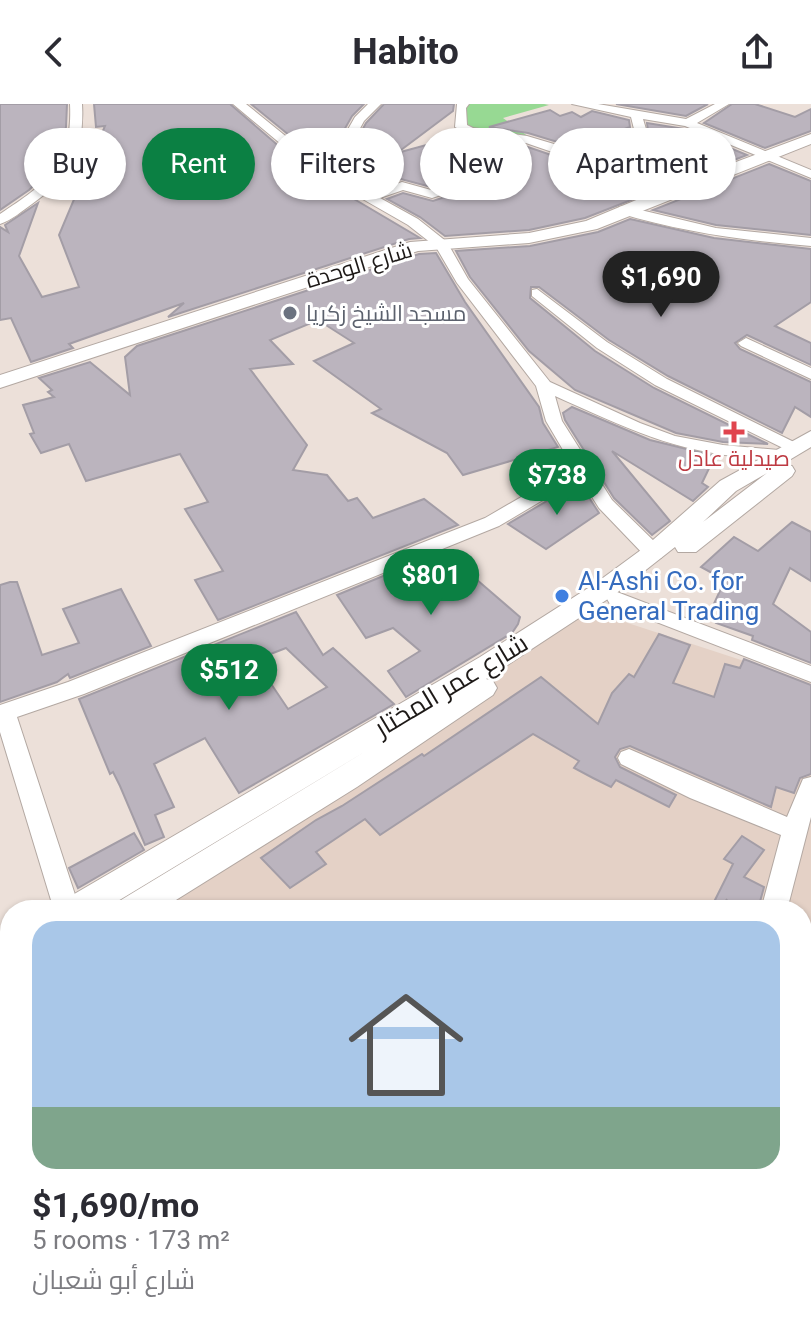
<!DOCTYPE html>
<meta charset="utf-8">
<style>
:root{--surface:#fff;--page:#f2f2f3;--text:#2b2b33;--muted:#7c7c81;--line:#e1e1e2;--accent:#0b8043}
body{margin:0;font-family:Roboto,Cairo,sans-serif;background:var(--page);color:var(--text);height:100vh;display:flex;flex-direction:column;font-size:30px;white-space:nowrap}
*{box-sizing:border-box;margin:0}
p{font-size:26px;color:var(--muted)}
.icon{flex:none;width:44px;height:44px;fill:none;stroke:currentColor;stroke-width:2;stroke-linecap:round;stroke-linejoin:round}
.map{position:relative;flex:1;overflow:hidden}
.side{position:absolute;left:0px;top:796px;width:812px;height:442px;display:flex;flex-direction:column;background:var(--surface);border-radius:32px 32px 0 0;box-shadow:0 2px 6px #0004}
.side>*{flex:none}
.hud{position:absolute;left:24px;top:24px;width:764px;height:72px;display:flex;gap:16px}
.price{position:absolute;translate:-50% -68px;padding:0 18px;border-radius:28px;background:var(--accent);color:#fff;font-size:26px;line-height:52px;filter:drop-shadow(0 2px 4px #0008)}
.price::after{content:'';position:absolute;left:50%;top:48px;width:24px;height:18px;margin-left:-12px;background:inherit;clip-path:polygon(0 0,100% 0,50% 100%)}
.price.on{background:#222;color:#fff}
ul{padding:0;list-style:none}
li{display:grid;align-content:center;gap:16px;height:424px;padding:0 32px}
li+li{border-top:2px solid var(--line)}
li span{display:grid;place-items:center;height:248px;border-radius:24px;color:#555}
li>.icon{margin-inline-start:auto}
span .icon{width:144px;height:144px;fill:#fffc;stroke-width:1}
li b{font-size:34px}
.pill{padding:0 28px;border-radius:36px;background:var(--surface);box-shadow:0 2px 6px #0004;font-size:28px;line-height:72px}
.pill.on{background:var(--accent);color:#fff}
header{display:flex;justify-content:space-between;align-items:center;height:104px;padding:0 32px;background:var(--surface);font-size:36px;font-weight:700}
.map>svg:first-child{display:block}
.built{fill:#e4d1c6}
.education{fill:#e9d2dd}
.green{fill:#97d993}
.building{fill:#bbb4be;stroke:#a39da6;stroke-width:2;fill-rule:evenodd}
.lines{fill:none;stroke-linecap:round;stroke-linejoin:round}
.minor-casing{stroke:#b3a8a2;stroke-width:2}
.major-casing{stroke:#b3a8a2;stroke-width:2}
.minor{fill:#fff;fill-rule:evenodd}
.major{fill:#fff;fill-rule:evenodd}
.worship-dot{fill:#6b7280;stroke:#fff;stroke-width:3}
.health-dot{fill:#e0444e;stroke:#fff;stroke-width:3}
.shop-dot{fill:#3f7fe0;stroke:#fff;stroke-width:3}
.labels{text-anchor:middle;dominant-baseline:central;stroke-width:6;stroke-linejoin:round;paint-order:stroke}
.far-street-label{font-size:22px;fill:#1d1917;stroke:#fff}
.far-worship-label{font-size:22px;fill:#5b616d;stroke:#fff;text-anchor:start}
.far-health-label{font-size:22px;fill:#be3a42;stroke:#fff}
.shop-label{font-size:26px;fill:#366cbe;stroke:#fff;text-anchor:start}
.street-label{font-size:26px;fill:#1d1917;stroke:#fff}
</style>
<header><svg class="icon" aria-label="back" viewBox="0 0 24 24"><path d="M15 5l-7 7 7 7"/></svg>Habito<svg class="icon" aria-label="share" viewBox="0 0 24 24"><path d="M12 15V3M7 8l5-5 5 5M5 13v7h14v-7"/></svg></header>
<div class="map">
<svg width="811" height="1237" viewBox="0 0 811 1237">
<rect width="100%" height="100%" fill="#ece0d9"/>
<path class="built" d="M585,505L811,579V978L802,970V806H141Z"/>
<g class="education">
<path d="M10,918V1019L0,999V925Z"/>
<path d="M802,983L811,991V1058L802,1070Z"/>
<path d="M131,1228H441L449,1237H137Z"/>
<path d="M456,1228H683L676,1237H463Z"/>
</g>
<path class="green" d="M470,0H544L549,1L503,14L529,33L475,27L463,19L464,3Z"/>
<g class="building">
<path d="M0,0H67L66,23L51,65L29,86L0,106Z"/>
<path d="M94,0H230L310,69L420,134L409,135L168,213L184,199L69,240L73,244L31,258L11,214L0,216V123L8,128L5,121L38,99L19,152L42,193L79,183L59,131L105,22L96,23Z"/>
<path d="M251,0H364L352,12L335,42L348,72L322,58Z"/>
<path d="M384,0H454L453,7L397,49L463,31L467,33L455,44L465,52L429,69L427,78L431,83L401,75L372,85L353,43L366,19Z"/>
<path d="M616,0H708L686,12Z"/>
<path d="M732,0H755L795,13L811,5V27L765,44L704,19Z"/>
<path d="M550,6L560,12L572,8L581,13L592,7L629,16L630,23L589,38L564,40L528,29L489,23Z"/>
<path d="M647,19L684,25L747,51L585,114L529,126L445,132L420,113L387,95L403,89L433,97L454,90L456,81L449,75L482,61L486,48L478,43L485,38L525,42L557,53H573L642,35L648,27Z"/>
<path d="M769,60L811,77V131L716,121L653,106Z"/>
<path d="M630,115L714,134L811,145V198L775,222L811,239V261L747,231L735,239L740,245L811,278V313L795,303L782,329L668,272L609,236L539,183H531L530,194L595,247L654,284L768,340L723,338L676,329L575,286L529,247L470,173L456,147L530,142L598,128Z"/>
<path d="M436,149L465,198L539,303L543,319L558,343L463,371L447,349L372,309L381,305L314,257L354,239L318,216L270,236L293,260L250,265L307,341L293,366L327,371L348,397L357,394L373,414L424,395L458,421L218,516L195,476L223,467L185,405L208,398L180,350L86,377L69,340L41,349L30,330L34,329L23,301L54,293L48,288L52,286L39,274L90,258L130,291L125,253L137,242L419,150Z"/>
<path d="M572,303L650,336L715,352L702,379L708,383L693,397L612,347L670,417L652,431L614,394L565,316L563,309Z"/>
<path d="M579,378L599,409L546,445L508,420Z"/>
<path d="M792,418L811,428V477L790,464L773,500L811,528V559L752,536L753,532L716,519L721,507L712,504L725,476L701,463L734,433L758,447Z"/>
<path d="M439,449L469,469L520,513L518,520L512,529L406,593L388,567L420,547L393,524L366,534L337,491Z"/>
<path d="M10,478H17L42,551L79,539L63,505L121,485L151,542L70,574L68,570L57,578L0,598V481Z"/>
<path d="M296,508L323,551L333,544L394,600L239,689L205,634L154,660L174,703L155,711L164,733L145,741L120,682L113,668L110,670L79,595ZM286,544L327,583L288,605L255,556Z"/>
<path d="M659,530L690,541L673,579L714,593L725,560L740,564L744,555L811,581V670L800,674L794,689L776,683L771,703L630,642L620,645L615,653L620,663L676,691L669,703L616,676L611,683L593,674L574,664L579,657L533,630L380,731L365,715L316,748L326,760L290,784L261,754L316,716L342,702L422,650L424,652L541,573L598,620L612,589L629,570L634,573Z"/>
<path d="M134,729L144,746L78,784L69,764Z"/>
<path d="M742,732L764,746L744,773L764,783L758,805L721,806L727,795L723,801L715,796L733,760L724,755Z"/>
</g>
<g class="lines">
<g class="minor-casing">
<g id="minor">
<path d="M70,0H82C85,45 69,74 32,100C22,107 12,116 0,120V110C47,79 73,61 70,0Z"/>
<path d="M233,0H246L320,60L354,79L338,43L355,13L368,0H381L364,17L350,43L370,89L402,78L431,86L438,83L430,78V72L471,53L458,44L472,32L455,23L457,0H469L466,4L467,21L473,24L527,32L564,43L590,41L634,25L631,13L572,0H598L686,15L715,0H729L697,19L811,66V74L685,22L643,15L646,25L641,32L573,50H558L526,39L484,35L473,43L483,49L481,58L443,75L453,81V87L432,94L403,86L380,94L418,115L447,138L468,175L550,278L640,319L675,332L723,341L779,346L788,351C779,360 765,355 753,354C674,348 626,324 555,292L562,317L612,396L661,444L664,449L661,454H647L599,404L580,374L499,422L84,590L17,613L80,806H54L0,628V601L68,578L485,414L573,363L546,317L536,282L457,179L436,143L408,121L312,66Z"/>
<path d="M624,102L716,124L811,134V142C746,137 682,128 619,109V103Z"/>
<path d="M537,185L607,238L667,275L804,343L795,348L789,347L655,281L597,244L532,192V186Z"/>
<path d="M746,234L811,264V275L741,242L738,239Z"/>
<path d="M617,488L811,562V578L610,500L607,495L610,490Z"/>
<path d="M629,645L787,713L803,675L811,673V713L787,806H761L781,731L690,694L621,660L618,654L621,648Z"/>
<path d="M802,966L811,970V1002L802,998Z"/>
<path d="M0,1054L10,1058V1103L0,1099Z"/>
<path d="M811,1066V1104L802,1108V1070Z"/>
<path d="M10,1216V1228H36L33,1237H0V1223Z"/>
<path d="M67,1228H101L104,1237H70Z"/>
<path d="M682,1228H718L715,1237H679Z"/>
</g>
</g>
<g class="major-casing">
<g id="major">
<path d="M811,30V40L597,125L529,139L418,147L0,284V271L410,138L529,129L586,117L653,89Z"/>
<path d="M811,327V343L781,361L792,362L795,367L792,372L696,448H678L675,443L614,491L486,575L493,577L497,584L493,591L357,683L160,806H116L121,796L371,644L103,806H59L64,796L480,553L596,479L645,443L720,377ZM767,369L703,418L736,387Z"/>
<path d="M10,830V862L0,866V834Z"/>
<path d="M10,864V898L0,902V868Z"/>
</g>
</g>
<use href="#minor" class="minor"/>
<use href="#major" class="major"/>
</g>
<circle class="worship-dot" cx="290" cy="209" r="8"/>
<path class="health-dot" d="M730 316h8v8h8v8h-8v8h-8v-8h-8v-8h8z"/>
<circle class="shop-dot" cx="562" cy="492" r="8"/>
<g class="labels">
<g class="far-street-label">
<text transform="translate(359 161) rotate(-17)">شارع الوحدة</text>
</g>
<g class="far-worship-label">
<text x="306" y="209">مسجد الشيخ زكريا</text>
</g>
<g class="far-health-label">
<text x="734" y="354">صيدلية عادل</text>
</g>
<g class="shop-label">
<text x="578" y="477">Al-Ashi Co. for<tspan x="578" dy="30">General Trading</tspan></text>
</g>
<g class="street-label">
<text transform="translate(451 581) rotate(-31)">شارع عمر المختار</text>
</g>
</g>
</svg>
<b class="price on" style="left:661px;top:215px">$1,690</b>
<b class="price" style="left:557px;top:413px">$738</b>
<b class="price" style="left:431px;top:513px">$801</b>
<b class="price" style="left:229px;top:608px">$512</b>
<div class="hud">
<a class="pill">Buy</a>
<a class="pill on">Rent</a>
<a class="pill">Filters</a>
<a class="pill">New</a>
<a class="pill">Apartment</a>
</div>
<section class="side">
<ul>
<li><span style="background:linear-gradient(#a9c7e8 75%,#7fa58c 0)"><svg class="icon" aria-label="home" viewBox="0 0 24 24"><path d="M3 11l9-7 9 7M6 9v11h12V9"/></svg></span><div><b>$1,690/mo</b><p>5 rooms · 173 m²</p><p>شارع أبو شعبان</p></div></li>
</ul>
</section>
</div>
